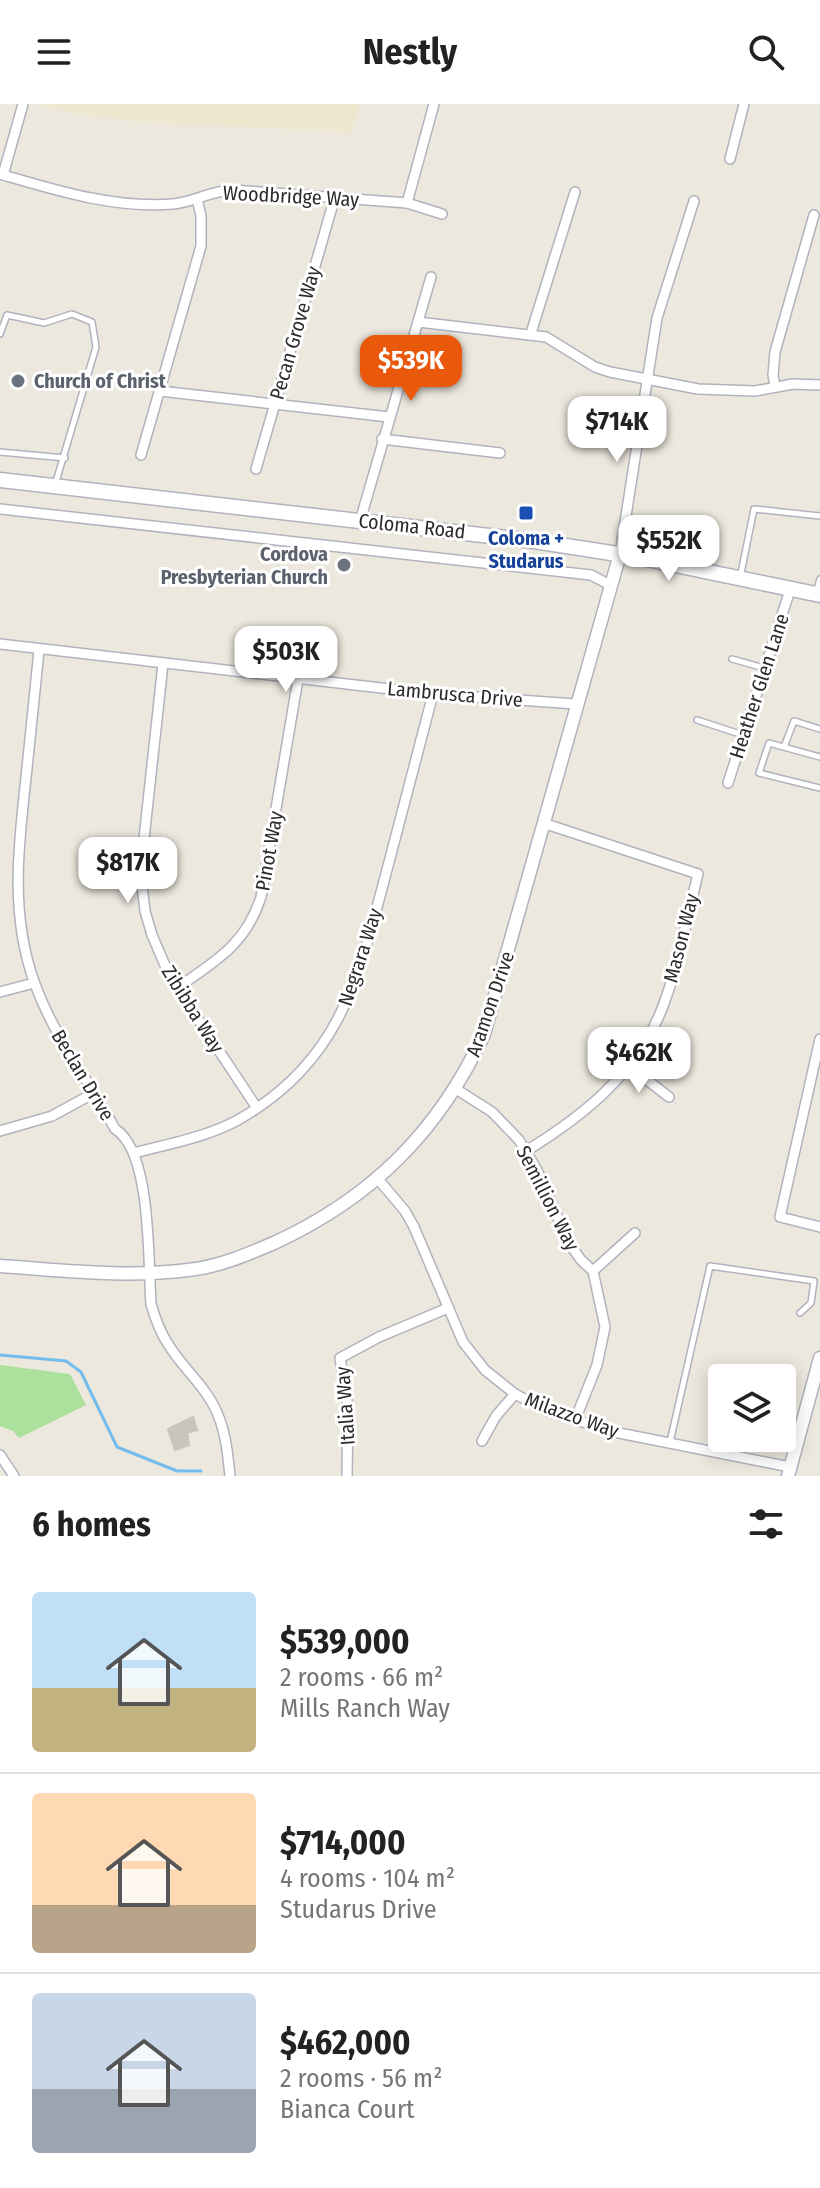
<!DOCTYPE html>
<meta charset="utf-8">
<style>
:root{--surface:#fff;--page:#f2f2f2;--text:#222;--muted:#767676;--line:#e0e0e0;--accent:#ea580c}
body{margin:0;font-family:"Fira Sans Condensed",sans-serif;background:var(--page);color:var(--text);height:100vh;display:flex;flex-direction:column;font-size:30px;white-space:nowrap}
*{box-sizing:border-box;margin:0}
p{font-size:26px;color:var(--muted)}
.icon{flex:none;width:44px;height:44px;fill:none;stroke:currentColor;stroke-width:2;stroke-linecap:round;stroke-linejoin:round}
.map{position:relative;height:1372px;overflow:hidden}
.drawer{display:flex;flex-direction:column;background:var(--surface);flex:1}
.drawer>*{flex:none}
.tools{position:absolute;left:708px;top:1260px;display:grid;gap:16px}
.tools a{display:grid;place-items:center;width:88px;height:88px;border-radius:8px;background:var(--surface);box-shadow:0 4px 20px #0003;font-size:40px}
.price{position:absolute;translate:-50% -68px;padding:0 18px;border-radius:16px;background:#fff;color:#222;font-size:26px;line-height:52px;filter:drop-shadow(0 2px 4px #0008)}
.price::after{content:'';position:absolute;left:50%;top:48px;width:24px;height:18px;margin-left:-12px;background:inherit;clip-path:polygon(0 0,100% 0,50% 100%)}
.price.selected{background:var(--accent);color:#fff}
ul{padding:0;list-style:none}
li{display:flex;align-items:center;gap:24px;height:200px;padding:0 32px}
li+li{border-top:2px solid var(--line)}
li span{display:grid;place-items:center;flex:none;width:224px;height:160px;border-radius:8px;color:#555}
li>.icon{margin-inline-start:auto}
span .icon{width:96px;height:96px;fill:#fffc;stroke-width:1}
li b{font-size:34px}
h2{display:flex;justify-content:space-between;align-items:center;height:96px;padding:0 32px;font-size:34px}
header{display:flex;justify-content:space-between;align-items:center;height:104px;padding:0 32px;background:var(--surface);font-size:36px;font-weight:700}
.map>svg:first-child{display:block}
.education{fill:#eee7ce}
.green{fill:#abe19c}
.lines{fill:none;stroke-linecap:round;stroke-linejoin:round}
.stream{stroke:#74bceb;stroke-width:3}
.building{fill:#c8c5bd;stroke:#c8c4b8;stroke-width:2}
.service-casing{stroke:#b1b2be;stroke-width:8}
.minor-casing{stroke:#b1b2be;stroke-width:12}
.tertiary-casing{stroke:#b1b2be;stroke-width:15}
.secondary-casing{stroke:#b1b2be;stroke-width:17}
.service{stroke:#fff;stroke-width:5}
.minor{stroke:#fff;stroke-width:9}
.tertiary{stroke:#fff;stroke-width:12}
.secondary{stroke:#fff;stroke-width:14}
.worship-dot{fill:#6b7280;stroke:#fff;stroke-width:3}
.transit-dot{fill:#1a4fb4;stroke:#fff;stroke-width:3}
.labels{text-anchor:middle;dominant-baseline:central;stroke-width:6;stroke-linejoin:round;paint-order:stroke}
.street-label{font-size:20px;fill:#2b2b2b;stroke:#fff}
.worship-label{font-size:20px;font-weight:bold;fill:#5b616d;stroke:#fff;text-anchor:start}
.transit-label{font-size:20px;font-weight:bold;fill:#164399;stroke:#fff}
</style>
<header><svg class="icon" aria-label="menu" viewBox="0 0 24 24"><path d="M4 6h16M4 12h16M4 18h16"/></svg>Nestly<svg class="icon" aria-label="search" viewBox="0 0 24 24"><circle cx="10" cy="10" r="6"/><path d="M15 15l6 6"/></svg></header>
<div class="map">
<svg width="820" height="1372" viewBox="0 0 820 1372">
<rect width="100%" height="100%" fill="#ede8de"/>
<path class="education" d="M39,0H360L351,28L143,18L73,9Z"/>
<path class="green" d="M0,1261L70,1270L86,1301L19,1334L13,1327L0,1322Z"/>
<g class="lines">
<path class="stream" d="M0,1251L66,1257L81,1268L117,1343L177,1367H201"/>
</g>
<path class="building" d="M193,1313L197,1326L187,1329L189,1341L175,1346L168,1325Z"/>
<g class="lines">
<g class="service-casing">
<g id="service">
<path d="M0,230L7,211L44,219L72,210L92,218L96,243L55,381"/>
<path d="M0,348L65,354"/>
<path d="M740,474L754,405L820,412"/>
<path d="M816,489L820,475"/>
<path d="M732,555L764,564"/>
<path d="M697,616L743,631"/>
<path d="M784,643L794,617L820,625"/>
<path d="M820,653L769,639L759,669L820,684"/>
<path d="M670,1338L710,1162L814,1177L811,1199L800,1209"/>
</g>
</g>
<g class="minor-casing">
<g id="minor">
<path d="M730,55L744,0"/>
<path d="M0,70C55,86 115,105 173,100C194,98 212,86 234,86L407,99L442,110"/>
<path d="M3,71L23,0"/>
<path d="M407,99L434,0"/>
<path d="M418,218L546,233L595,263L610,268L698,285L755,287L793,280L820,281"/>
<path d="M531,229L575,88"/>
<path d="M775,282L773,271L775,248L814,111"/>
<path d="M160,287L389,313"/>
<path d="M382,335L500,349"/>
<path d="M141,351L201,142V112L197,95"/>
<path d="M256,365L335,93"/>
<path d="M0,405L591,471L610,481"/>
<path d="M360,417L431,173"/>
<path d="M620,450L657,214L694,97"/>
<path d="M0,540L433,590L576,600"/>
<path d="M39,546C35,589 30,632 26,674C18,744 10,813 35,880C54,933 89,976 115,1025C152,1047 148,1159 151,1200C155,1214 160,1228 168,1240C183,1265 207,1283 218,1311C226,1330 228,1352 230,1372"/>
<path d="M163,560L142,753L141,774L145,807L152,831L170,873L257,1004"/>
<path d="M728,679L790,486"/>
<path d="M177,884C216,857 246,840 261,793L298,575"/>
<path d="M0,888L34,879"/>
<path d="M820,935L780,1113L820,1123"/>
<path d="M629,962L669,993"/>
<path d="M456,985L492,1008L519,1036L537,1066L569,1139L581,1156L593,1167L605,1223L597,1261L575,1316"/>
<path d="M0,1027L52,1012L94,989"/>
<path d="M526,1047C585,1011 638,968 663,902C679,860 687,814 698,770L546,720"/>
<path d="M134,1049C168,1040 207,1033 238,1016C344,956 359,869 388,762C403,704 418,647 433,590"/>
<path d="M378,1075L405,1107L414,1123L463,1238L485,1266L515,1290L548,1307L614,1328L790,1363"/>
<path d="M593,1167L635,1129"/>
<path d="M482,1337L496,1312L515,1290"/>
<path d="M0,1351L14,1372"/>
<path d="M347,1372L348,1303L340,1254L379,1233L448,1204"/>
</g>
</g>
<g class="tertiary-casing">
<g id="tertiary">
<path d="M0,1162C62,1166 126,1174 188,1166C218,1163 246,1151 274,1139C372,1094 439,1027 484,930L620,450"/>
<path d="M788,1372L820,1254"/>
</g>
</g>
<g class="secondary-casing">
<path id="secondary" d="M0,376L534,437L637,453L820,491"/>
</g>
<use href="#service" class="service"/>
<use href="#minor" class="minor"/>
<use href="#tertiary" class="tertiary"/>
<use href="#secondary" class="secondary"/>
</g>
<g class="worship-dot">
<circle cx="18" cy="277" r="8"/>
<circle cx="344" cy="461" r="8"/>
</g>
<rect class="transit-dot" x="518" y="401" width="16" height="16" rx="4"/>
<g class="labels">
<g class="street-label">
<text transform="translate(291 92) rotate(3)">Woodbridge Way</text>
<text transform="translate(295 229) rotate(-74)">Pecan Grove Way</text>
<text transform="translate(412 422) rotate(6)">Coloma Road</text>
<text transform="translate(759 582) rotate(-72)">Heather Glen Lane</text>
<text transform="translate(455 590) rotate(5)">Lambrusca Drive</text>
<text transform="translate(269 747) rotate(-80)">Pinot Way</text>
<text transform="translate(681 834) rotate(-76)">Mason Way</text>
<text transform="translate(360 853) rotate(-72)">Negrara Way</text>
<text transform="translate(490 900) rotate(-71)">Aramon Drive</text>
<text transform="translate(193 905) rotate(58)">Zibibba Way</text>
<text transform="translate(83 971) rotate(59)">Beclan Drive</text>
<text transform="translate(548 1094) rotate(63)">Semillion Way</text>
<text transform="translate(345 1302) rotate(-94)">Italia Way</text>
<text transform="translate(572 1311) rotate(20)">Milazzo Way</text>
</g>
<g class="worship-label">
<text x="34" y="277">Church of Christ</text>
<text x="328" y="450" text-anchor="end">Cordova<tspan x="328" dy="23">Presbyterian Church</tspan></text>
</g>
<g class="transit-label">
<text x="526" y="434">Coloma +<tspan x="526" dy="23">Studarus</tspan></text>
</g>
</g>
</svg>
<div class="tools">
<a><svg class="icon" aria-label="layers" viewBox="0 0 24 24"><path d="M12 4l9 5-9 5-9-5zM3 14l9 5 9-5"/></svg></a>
</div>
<b class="price selected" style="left:411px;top:299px">$539K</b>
<b class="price" style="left:617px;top:360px">$714K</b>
<b class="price" style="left:669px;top:479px">$552K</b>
<b class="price" style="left:286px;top:590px">$503K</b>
<b class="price" style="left:128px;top:801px">$817K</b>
<b class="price" style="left:639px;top:991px">$462K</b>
</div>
<section class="drawer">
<h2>6 homes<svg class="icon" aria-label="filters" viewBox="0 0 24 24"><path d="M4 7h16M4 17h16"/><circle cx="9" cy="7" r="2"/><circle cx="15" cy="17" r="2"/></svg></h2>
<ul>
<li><span style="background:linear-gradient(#bfe0f5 60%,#c2b280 0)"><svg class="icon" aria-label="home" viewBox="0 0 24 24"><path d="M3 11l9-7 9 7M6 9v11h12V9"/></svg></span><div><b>$539,000</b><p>2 rooms · 66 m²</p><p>Mills Ranch Way</p></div></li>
<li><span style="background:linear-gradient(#ffd9b3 70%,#b9a48a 0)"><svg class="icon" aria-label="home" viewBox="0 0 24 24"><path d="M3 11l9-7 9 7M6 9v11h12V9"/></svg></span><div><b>$714,000</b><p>4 rooms · 104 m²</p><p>Studarus Drive</p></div></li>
<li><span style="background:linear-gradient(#c9d6e8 60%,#9aa5b1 0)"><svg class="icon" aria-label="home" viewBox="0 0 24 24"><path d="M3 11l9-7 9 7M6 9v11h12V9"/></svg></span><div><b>$462,000</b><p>2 rooms · 56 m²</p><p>Bianca Court</p></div></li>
</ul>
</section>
